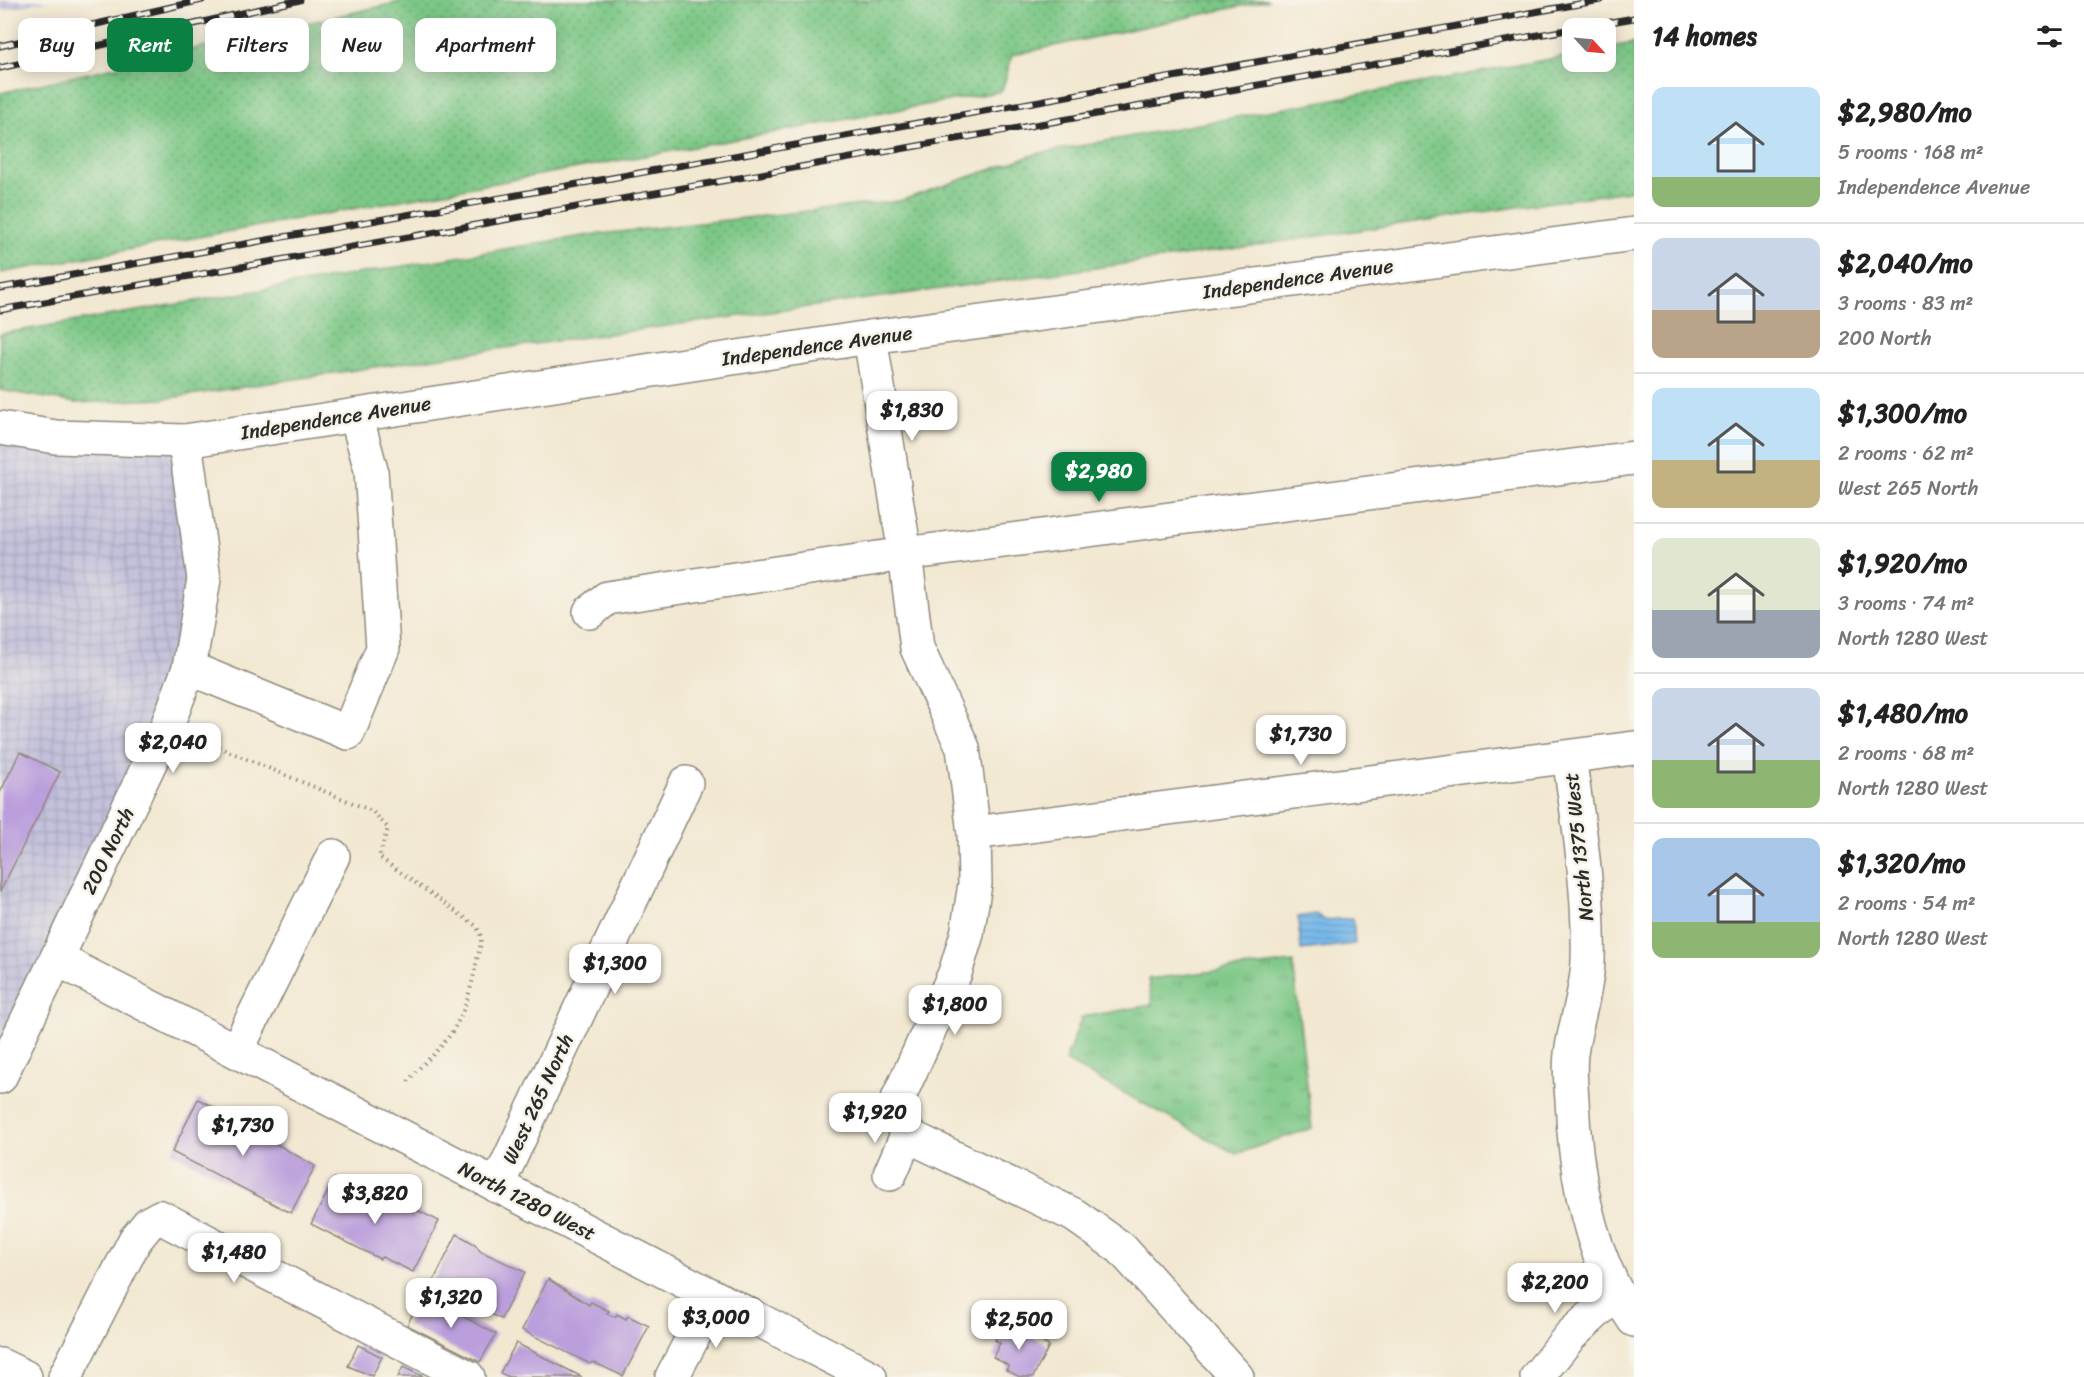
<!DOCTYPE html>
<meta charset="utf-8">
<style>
:root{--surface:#fff;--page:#f2f2f2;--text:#222;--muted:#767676;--line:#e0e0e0;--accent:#0b8043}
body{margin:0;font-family:Sriracha,sans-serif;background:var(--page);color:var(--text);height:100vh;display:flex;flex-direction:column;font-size:22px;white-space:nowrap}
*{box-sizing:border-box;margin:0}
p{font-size:20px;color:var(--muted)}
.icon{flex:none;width:33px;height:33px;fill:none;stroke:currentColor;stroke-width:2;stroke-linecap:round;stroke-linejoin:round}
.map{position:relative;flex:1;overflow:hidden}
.drawer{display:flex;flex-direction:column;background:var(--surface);width:450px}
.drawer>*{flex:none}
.hud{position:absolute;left:18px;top:18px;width:570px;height:54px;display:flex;gap:12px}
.needle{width:39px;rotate:116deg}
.buttons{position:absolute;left:1562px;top:18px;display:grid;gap:12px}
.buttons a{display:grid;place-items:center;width:54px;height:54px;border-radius:12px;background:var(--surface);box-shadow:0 3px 15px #0003;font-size:30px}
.price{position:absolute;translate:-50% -51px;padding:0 14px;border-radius:12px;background:#fff;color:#222;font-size:20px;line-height:39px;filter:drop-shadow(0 2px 3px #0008)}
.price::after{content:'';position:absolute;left:50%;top:36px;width:18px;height:14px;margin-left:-9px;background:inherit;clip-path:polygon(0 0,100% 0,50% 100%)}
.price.on{background:var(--accent);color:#fff}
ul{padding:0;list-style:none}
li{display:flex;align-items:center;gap:18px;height:150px;padding:0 18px}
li+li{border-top:2px solid var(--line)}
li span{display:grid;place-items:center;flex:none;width:168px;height:120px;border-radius:12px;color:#555}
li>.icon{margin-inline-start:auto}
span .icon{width:72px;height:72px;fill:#fffc;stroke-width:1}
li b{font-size:26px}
h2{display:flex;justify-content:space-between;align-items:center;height:72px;padding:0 18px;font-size:26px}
.chip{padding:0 21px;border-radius:12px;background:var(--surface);box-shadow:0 3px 15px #0003;font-size:21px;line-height:54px}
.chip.on{background:var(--accent);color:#fff}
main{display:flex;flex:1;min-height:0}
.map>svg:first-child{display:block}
.industrial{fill:url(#industrial-grid)}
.grass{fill:url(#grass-dots);stroke:#537958;stroke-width:1.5}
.park{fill:url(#park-tufts);stroke:#537958;stroke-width:1.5}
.water{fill:url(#water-rules);stroke:#51728c;stroke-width:1.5}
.building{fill:#bb9fdc}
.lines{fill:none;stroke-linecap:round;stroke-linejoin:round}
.minor-casing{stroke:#8e8a7e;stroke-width:36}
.path{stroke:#8e8a7e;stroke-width:4;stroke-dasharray:1.5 4.5;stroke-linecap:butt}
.minor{stroke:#fff;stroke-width:33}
.rail-casing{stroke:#2b2b2b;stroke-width:7}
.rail{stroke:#f7f3e8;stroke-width:4.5;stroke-dasharray:14;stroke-linecap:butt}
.labels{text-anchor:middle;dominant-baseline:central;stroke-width:5;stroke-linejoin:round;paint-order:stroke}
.street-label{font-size:20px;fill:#2b2b2b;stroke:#f7f3e8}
</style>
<main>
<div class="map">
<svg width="1634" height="1377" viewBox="0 0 1634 1377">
<defs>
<pattern id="industrial-grid" width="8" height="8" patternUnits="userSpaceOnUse" patternTransform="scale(1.5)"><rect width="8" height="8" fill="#c3c1db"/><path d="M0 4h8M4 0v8" fill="none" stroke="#a8a6bc"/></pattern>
<pattern id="grass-dots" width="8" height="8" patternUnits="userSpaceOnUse" patternTransform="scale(1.5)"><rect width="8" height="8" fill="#7bc786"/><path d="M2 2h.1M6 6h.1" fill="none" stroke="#65a26e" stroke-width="1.8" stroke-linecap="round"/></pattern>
<pattern id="park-tufts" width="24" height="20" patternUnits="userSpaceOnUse" patternTransform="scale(1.5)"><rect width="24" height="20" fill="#7bc786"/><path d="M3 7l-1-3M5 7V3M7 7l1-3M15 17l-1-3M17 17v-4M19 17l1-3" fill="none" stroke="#65a26e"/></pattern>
<pattern id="water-rules" width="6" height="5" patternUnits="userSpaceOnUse" patternTransform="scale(1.5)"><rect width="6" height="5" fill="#77b9ec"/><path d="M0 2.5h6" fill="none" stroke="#6297bf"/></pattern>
</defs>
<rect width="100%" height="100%" fill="#f7f3e8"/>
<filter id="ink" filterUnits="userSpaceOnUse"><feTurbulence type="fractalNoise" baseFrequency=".0167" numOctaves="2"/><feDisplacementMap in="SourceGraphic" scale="12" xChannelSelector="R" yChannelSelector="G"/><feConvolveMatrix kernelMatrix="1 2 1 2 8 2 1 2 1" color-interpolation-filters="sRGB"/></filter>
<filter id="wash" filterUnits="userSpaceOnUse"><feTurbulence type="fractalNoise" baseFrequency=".008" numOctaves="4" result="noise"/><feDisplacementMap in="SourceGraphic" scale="24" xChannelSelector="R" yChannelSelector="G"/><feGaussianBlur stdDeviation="1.35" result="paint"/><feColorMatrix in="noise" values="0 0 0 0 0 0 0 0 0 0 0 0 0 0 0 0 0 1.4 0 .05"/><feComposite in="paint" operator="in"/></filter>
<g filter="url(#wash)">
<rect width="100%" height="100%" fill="#f2e8d1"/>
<g class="industrial">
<path d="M0,0H50L0,11Z"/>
<path d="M0,431L185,441L189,668L0,1076Z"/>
</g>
<g class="grass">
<path d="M408,0H1269L1012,55L1002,91L0,273V93Z"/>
<path d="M1634,43V190L1176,257L461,354L163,399L76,403L0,390V334L582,236L899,201L1036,154L1572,55V62H1605V48Z"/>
</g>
<path class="park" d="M1293,962L1312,1128L1236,1154L1065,1061L1082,1017L1152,1005L1148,979Z"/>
<path class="water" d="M1316,914L1324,920L1353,918L1355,944L1301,950L1298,917Z"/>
<g id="blocks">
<g class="building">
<path d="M20,752L60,772L0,892V793Z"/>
<path d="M198,1099L229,1115L225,1123L271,1141L315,1166L291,1213L172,1152Z"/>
<path d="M335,1178L378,1200L379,1196L404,1211L405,1208L413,1212L415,1209L439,1221L413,1272L382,1257L380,1259L311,1224Z"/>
<path d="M457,1234L475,1244L480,1251L525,1272L501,1319L432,1284Z"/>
<path d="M548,1279L589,1305L591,1302L609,1311L607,1314L615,1317L617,1314L626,1319L628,1316L649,1326L623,1376L593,1362L590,1364L522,1330Z"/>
<path d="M423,1295L496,1334L480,1362L407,1325Z"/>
<path d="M1004,1322L1049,1346L1033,1377H1020L1006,1370L1009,1366L993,1357L1000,1343L995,1340Z"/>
<path d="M516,1343L582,1377H509L500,1373Z"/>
<path d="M358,1345L382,1357L372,1376L348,1366Z"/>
<path d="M403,1367L424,1377H398Z"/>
</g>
</g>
</g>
<g filter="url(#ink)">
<use href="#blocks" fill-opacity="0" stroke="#8e8a7e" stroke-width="1.5"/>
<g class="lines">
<g class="minor-casing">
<g id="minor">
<path d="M870,337L905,554L917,648L963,748L974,833L975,884L967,934L955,973L897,1101L907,1135L1074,1215L1121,1248L1237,1377"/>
<path d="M0,428L56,437L185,441L870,337L1634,234"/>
<path d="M590,612L607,598L905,554L1634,458"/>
<path d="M189,668L348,733L383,648L371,470L356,415"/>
<path d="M1569,757C1579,825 1590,892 1588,961C1587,992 1575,1023 1571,1054C1569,1069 1571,1085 1572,1100C1575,1174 1589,1258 1634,1320"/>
<path d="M974,833L1634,748"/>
<path d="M57,959L870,1377"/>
<path d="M237,1050L333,856"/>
<path d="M0,1077L166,729L189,668L204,579L185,441"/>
<path d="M890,1174L907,1135"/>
<path d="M497,1186L686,783"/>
<path d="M0,1365L25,1377"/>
<path d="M65,1377L135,1240L149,1223L160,1217L468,1377"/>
<path d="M672,1377L714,1297"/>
<path d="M1537,1377L1571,1335L1617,1293"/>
</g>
</g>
<path class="path" d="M213,745L372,811L388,828L379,857L475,925C485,938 480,945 477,959C471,990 464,1019 443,1044C431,1059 416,1068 406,1085"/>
<use href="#minor" class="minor"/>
<g class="rail-casing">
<g id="rail">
<path d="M1576,28L1634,18"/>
<path d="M0,46L202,0"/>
<path d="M0,68L300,0"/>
<path d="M0,288L1601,0"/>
<path d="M0,310L1572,29"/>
</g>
</g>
<use href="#rail" class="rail"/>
</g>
</g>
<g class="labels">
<g class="street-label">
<text transform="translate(1298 279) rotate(-8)">Independence Avenue</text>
<text transform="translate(817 346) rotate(-8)">Independence Avenue</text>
<text transform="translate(336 418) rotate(-9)">Independence Avenue</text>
<text transform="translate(1579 847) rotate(-96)">North 1375 West</text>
<text transform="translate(108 851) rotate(-64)">200 North</text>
<text transform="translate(538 1099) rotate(-65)">West 265 North</text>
<text transform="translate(527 1201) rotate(27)">North 1280 West</text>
</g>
</g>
</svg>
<div class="buttons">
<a><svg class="needle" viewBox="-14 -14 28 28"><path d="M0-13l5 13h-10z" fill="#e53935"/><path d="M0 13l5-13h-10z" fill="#767676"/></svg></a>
</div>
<b class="price" style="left:912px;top:442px">$1,830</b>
<b class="price on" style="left:1099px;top:503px">$2,980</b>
<b class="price" style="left:1301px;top:766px">$1,730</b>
<b class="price" style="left:173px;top:774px">$2,040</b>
<b class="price" style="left:615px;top:995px">$1,300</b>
<b class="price" style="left:955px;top:1036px">$1,800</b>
<b class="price" style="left:875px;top:1144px">$1,920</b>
<b class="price" style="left:243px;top:1157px">$1,730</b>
<b class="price" style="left:375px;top:1225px">$3,820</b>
<b class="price" style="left:234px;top:1284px">$1,480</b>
<b class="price" style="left:1555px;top:1314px">$2,200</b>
<b class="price" style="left:451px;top:1329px">$1,320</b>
<b class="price" style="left:716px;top:1349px">$3,000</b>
<b class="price" style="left:1019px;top:1351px">$2,500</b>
<div class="hud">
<a class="chip">Buy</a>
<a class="chip on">Rent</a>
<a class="chip">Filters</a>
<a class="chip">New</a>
<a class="chip">Apartment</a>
</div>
</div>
<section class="drawer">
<h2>14 homes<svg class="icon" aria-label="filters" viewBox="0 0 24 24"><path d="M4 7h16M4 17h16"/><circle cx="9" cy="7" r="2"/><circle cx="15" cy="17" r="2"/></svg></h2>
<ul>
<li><span style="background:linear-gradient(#bfe0f5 75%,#8fb573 0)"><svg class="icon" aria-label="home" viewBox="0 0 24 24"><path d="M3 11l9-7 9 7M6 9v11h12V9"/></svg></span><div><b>$2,980/mo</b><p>5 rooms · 168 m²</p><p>Independence Avenue</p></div></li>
<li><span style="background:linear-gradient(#c9d6e8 60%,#b9a48a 0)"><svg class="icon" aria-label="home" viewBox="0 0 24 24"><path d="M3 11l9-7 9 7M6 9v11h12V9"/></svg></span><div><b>$2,040/mo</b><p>3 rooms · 83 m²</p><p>200 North</p></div></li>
<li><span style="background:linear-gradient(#bfe0f5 60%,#c2b280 0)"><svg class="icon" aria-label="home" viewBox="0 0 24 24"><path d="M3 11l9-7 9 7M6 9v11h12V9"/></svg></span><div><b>$1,300/mo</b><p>2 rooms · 62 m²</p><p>West 265 North</p></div></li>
<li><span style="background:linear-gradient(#dfe7d0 60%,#9aa5b1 0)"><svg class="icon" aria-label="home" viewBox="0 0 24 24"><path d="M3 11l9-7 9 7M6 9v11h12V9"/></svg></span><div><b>$1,920/mo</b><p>3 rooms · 74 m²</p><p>North 1280 West</p></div></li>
<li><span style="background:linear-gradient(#c9d6e8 60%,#8fb573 0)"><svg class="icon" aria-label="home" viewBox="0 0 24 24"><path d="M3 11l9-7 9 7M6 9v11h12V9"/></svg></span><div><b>$1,480/mo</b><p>2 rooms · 68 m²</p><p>North 1280 West</p></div></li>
<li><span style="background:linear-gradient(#a9c7e8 70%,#8fb573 0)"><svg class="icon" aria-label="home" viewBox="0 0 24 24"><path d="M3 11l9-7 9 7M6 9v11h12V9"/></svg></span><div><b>$1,320/mo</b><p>2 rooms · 54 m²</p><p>North 1280 West</p></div></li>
</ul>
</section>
</main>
